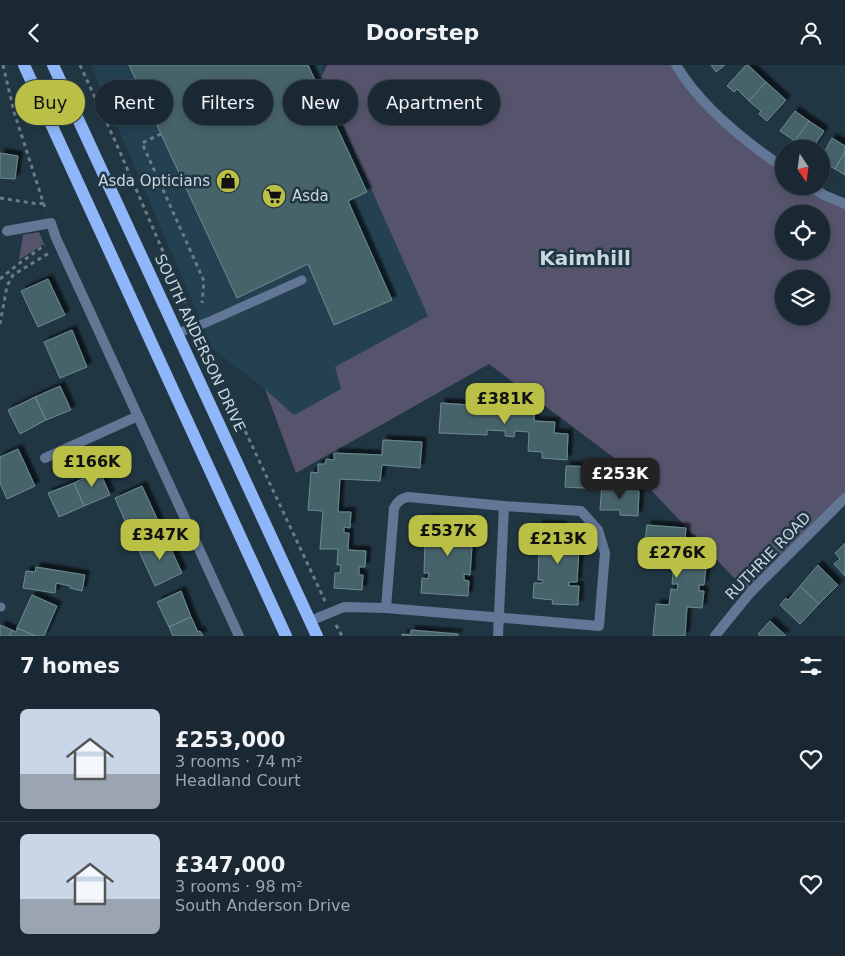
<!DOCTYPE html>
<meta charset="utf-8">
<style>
:root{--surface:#192832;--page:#26343e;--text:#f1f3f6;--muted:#9fa6ac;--line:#37444d;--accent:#bac045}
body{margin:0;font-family:"DejaVu Sans",sans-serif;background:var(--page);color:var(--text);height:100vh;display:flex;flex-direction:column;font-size:19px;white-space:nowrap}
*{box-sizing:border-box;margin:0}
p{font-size:16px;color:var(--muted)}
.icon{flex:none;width:28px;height:28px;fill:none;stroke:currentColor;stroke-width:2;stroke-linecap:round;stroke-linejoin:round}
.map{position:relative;height:571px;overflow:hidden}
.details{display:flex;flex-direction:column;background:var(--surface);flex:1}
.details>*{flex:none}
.banner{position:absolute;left:15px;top:15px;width:500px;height:45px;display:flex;gap:10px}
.needle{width:32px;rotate:167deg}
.buttons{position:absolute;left:775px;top:75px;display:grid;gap:10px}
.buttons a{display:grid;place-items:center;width:55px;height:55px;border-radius:50%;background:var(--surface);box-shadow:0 2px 8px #0003,0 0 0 1px var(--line);font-size:25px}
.price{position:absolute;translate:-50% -42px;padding:0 11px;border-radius:10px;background:var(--accent);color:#111;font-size:16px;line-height:32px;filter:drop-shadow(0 1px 2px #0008)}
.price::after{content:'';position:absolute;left:50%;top:30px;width:15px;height:11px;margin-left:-8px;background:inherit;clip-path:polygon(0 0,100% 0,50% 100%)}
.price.selected{background:#222;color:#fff}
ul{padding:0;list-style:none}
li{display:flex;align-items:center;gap:15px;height:125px;padding:0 20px}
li+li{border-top:1px solid var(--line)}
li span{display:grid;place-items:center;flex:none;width:140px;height:100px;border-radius:8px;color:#555}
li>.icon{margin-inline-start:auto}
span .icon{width:60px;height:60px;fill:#fffc;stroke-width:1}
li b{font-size:21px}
h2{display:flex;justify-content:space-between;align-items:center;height:60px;padding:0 20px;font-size:21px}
.chip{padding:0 18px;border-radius:22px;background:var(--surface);box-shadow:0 2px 8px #0003,0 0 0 1px var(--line);font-size:18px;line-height:45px}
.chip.selected{background:var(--accent);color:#111}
header{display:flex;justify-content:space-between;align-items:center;height:65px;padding:0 20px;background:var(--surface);font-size:22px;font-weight:700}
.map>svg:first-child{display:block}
.built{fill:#244152}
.green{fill:#55546c;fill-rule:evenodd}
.building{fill:#46646a;stroke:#6c8b91;filter:url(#shadow)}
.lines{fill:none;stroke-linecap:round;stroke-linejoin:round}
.path{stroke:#6a7c87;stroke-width:3;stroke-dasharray:4 4;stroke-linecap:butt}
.service{stroke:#627696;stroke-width:9}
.minor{stroke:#627696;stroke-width:10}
.primary{stroke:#8fb6f9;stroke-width:12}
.labels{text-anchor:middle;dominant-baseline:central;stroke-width:5;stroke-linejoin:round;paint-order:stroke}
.poi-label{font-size:15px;fill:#cad7df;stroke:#213643;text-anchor:end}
.street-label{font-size:15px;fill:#cad7df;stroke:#213643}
.district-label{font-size:20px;font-weight:bold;fill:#cad7df;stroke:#213643}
</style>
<header><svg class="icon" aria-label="back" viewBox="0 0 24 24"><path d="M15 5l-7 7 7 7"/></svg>Doorstep<svg class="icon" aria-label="person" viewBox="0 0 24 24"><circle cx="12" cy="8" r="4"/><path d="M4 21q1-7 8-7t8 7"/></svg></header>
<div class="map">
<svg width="845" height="571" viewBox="0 0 845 571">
<defs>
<filter id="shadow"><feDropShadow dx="4.5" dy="-4.5" stdDeviation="1" flood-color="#0009"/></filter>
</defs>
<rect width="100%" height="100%" fill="#213643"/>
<path class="built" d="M91,0H324L321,12L428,251L336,302L342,324L294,350L265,324L213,284Z"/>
<g class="green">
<path d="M327,0H676L714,48L784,103V121H810L845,139V433L749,529L637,410L489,299L296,408L265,324L294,350L341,324L335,302L428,251L321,12ZM784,149H821V186H784ZM784,214H821V251H784Z"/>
<path d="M39,167L44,179L19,195L23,170Z"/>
</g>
<g class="building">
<path d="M129,0H308L367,127L348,136L392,235L334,260L308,199L237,233Z"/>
<path d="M711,0H725L716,7Z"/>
<path d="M746,0H748L766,17L749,36L737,24L734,27L727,21Z"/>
<path d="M766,17L786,35L767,56L759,49L761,46L749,36Z"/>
<path d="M795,46L809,56L795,76L780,66Z"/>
<path d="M809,56L824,66L812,84H805L795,76Z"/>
<path d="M832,73L845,81V87L835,104L821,96V93Z"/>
<path d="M845,87V110L835,104Z"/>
<path d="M0,88L18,91L15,114L0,113Z"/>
<path d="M48,214L65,250L38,262L21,226Z"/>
<path d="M72,265L87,302L60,313L44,277Z"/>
<path d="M60,321L71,345L46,355L35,332Z"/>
<path d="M35,332L46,355L20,369L8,345Z"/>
<path d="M485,336L535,339L534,356L555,357L554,368L568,369L567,395L542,393V387L528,386L529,367L515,366L514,372L505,371V366L487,365V370L439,368L441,338L485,341Z"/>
<path d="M383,375L422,377L420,403L382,400L380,416L340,414L338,447H351L350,463L344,462V468H349L348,485L366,486L365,502H359V510H363L362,525L334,523L335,508H340L341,500H337L338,484H320L323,446L308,445L311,407L318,408V399H325L326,394L334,395V388L382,390Z"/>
<path d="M18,384L35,421L7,434L0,418V392Z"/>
<path d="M566,401L602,402L601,424L565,422Z"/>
<path d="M99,405L110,430L84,441L74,418Z"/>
<path d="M74,418L84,441L59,452L48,428Z"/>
<path d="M602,419L627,420V426H639L638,451L620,450V445H600Z"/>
<path d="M142,421L159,458L131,470L115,433Z"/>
<path d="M427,454L474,457L473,475H467V481H472L470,510L464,509V515L469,516L468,531L421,528L422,513L428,514L429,508H424L425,478H431V474L426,473Z"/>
<path d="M538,460L562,461L561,465L583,467V481H576V484H579L577,517H569V521H579L578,540L552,539L553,535L533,533L534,518H542L543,515H538L539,484H546L547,479H537Z"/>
<path d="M647,460L686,463L685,474L691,475L690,484L696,485V495H700V502L706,503L704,520H699V526H704L702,543L687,542L685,571H653L656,539L669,540L671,524L677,525L678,519H672L675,488L644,486Z"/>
<path d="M165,471L182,508L155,521L138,484Z"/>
<path d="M845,478V511L834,499L840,494L835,488Z"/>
<path d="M818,500L838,520L819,539L800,521Z"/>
<path d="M36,502L85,510L82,526L70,523V521L56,518L55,528L23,523L26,506L35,507Z"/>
<path d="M800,521L819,539L800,559L780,540L786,533L788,535Z"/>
<path d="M181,526L191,552L169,562L157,537Z"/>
<path d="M32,530L57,541L44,571H35L17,563Z"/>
<path d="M191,552L198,567L200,566L203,571H173L169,562Z"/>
<path d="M770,556L786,571H760L758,569Z"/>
<path d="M0,560L12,565L9,571H0Z"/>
<path d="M17,563L35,571H9L12,565L16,567Z"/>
<path d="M411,565L458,569V571H402V569L411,570Z"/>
</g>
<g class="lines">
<g class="path">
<path d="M3,0L14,47L46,146"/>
<path d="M80,0L116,78L191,251"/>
<path d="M161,69L142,78L204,216L202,238"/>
<path d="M0,133L38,139L44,138"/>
<path d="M0,214L17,200L45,180"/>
<path d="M0,259L7,221L13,210L49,188"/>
<path d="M201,272L325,536"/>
<path d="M336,560L342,571"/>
</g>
<g class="service">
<path d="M178,268L208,257L302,215"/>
<path d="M0,542H1"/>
</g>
<g class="minor">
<path d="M676,0C701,42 744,76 784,103"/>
<path d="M810,121L824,130L845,139"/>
<path d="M7,166L51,158L56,173L239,571"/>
<path d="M45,393L138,351"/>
<path d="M310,556L344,542L386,543L599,561L605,488L598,465L581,446L504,441L408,432C401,433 397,437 394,443L386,543"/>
<path d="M498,571L504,441"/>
<path d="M715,571L749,529L845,433"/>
</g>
<g class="primary">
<path d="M24,0L286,571"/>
<path d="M53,0L317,571"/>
</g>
</g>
<defs>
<g id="shop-disc" transform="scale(1.25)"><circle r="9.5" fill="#bac045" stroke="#213643"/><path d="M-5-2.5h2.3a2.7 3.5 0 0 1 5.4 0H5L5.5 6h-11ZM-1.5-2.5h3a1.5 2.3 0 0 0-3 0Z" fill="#111"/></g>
<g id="supermarket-disc" transform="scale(1.25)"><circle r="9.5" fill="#bac045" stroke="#213643"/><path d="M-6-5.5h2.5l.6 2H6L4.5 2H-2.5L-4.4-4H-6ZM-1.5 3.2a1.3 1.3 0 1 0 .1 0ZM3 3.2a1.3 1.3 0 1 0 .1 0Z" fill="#111"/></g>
</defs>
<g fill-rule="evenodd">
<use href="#shop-disc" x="228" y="116"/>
<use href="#supermarket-disc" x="274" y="131"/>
</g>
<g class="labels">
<g class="poi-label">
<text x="210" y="116">Asda Opticians</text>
<text x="292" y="131" text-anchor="start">Asda</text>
</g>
<g class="street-label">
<text transform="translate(200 278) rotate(65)">SOUTH ANDERSON DRIVE</text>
<text transform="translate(768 491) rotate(-46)">RUTHRIE ROAD</text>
</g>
<g class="district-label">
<text x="585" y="193">Kaimhill</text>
</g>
</g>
</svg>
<div class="buttons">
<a><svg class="needle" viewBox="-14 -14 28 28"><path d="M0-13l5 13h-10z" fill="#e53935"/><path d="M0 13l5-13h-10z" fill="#9fa6ac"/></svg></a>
<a><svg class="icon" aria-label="locate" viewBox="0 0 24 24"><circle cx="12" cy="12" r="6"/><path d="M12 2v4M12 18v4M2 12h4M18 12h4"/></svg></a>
<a><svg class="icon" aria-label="layers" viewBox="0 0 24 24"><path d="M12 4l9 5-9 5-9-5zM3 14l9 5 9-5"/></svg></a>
</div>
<b class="price" style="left:505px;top:360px">£381K</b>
<b class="price" style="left:92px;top:423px">£166K</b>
<b class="price selected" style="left:620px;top:435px">£253K</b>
<b class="price" style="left:448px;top:492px">£537K</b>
<b class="price" style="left:160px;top:496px">£347K</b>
<b class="price" style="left:558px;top:500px">£213K</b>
<b class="price" style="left:677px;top:514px">£276K</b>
<div class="banner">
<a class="chip selected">Buy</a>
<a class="chip">Rent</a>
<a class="chip">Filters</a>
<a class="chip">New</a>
<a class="chip">Apartment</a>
</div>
</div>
<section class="details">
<h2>7 homes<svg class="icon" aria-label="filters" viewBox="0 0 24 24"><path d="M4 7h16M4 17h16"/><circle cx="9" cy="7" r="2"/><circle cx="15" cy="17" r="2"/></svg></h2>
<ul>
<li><span style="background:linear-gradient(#c9d6e8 65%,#9aa5b1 0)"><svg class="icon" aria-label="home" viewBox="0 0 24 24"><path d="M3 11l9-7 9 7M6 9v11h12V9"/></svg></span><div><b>£253,000</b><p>3 rooms · 74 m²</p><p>Headland Court</p></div><svg class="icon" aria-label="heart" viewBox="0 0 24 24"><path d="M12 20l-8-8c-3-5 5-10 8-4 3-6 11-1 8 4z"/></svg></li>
<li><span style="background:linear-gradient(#c9d6e8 65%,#9aa5b1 0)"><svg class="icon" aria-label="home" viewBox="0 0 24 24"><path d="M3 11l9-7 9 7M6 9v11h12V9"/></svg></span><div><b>£347,000</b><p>3 rooms · 98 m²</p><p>South Anderson Drive</p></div><svg class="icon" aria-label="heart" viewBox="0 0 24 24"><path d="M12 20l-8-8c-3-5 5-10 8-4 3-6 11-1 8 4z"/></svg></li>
</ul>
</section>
